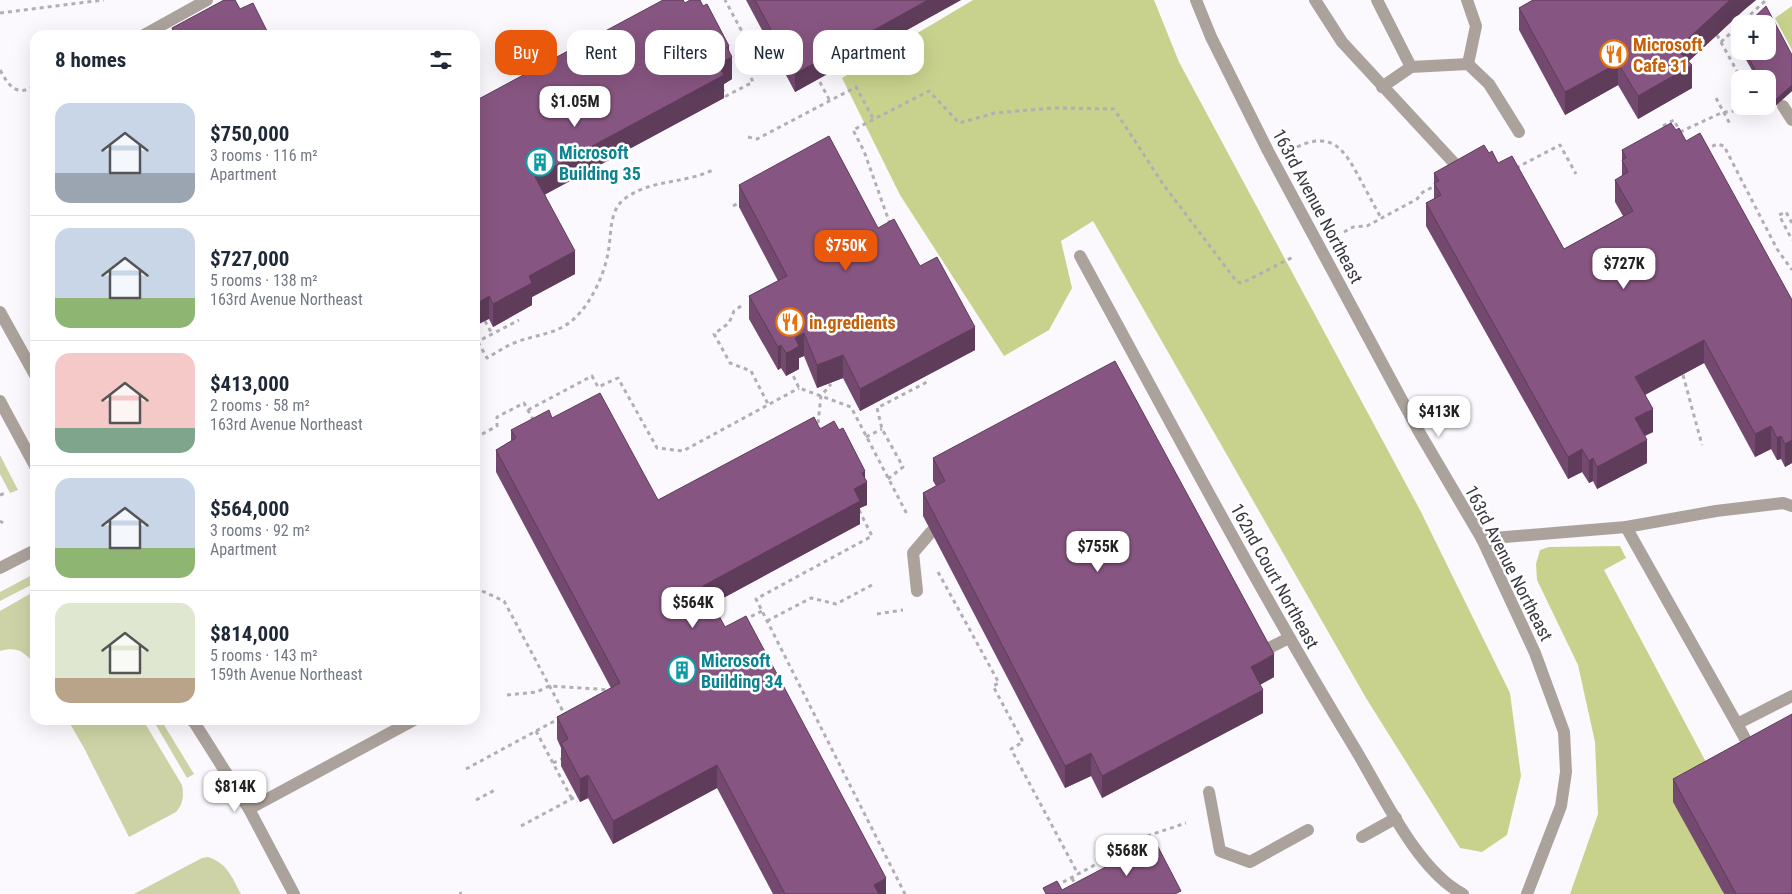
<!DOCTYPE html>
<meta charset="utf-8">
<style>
:root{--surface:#fff;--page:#f6f6f7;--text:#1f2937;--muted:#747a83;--line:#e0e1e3;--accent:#ea580c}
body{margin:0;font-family:"Roboto Condensed",sans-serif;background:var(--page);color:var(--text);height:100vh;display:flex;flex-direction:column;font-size:19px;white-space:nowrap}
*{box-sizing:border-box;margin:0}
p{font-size:16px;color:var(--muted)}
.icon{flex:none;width:28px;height:28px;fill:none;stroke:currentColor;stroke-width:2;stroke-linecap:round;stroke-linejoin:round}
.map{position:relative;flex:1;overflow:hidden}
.panel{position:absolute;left:30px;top:30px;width:450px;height:695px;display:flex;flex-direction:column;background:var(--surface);border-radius:15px;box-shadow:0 5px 20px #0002}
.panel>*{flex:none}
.top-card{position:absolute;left:495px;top:30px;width:475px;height:45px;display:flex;gap:10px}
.tools{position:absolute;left:1731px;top:15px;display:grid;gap:10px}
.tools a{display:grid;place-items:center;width:45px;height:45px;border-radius:10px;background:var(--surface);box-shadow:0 5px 20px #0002;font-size:25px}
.price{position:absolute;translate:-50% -42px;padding:0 11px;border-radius:10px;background:#fff;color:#222;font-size:16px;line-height:32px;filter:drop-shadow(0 1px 2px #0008)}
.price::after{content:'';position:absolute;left:50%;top:30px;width:15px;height:11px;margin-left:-8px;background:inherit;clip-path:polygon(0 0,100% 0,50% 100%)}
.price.on{background:var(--accent);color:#fff}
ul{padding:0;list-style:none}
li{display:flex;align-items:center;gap:15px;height:125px;padding:0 25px}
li+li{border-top:1px solid var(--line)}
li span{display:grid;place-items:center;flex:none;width:140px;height:100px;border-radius:15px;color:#555}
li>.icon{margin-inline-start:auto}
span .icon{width:60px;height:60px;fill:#fffc;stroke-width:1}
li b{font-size:21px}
h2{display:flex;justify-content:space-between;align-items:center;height:60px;padding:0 25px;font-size:21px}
.pill{padding:0 18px;border-radius:15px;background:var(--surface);box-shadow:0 5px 20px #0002;font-size:18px;line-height:45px}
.pill.on{background:var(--accent);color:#fff}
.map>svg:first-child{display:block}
.green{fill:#cdd3a6}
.forest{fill:#c9d28d}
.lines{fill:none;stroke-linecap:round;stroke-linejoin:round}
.path{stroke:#b1afb6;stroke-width:3;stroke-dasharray:4 4;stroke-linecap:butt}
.lane{stroke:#aca29c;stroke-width:12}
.street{stroke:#aca29c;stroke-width:12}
.wall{fill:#74496f}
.shaded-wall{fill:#5e3c5a}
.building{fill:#875581;stroke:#5e3c5a}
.labels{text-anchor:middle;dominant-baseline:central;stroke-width:5;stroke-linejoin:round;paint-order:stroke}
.food-label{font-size:18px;font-weight:bold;fill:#c56008;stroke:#fff;text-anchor:start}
.culture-label{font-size:18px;font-weight:bold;fill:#0d838f;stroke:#fff;text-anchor:start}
.street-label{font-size:18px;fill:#3b3841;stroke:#fff}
</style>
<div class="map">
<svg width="1792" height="894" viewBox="0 0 1792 894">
<rect width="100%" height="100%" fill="#fbf9fe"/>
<g class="green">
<path d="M0,455L18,490L10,493L0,474Z"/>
<path d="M32,575L35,583L0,601V592Z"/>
<path d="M35,591V665C25,652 17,646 0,651V611Z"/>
<path d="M68,720H143L182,785C184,796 183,804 176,812L129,837L84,748Z"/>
<path d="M153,720H161L194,774L187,778Z"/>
<path d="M208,857C228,864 231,876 241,894H134L202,858Z"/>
</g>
<g class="forest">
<path d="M973,0H1154L1179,62L1420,510L1510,693L1521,776L1507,835L1482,852L1460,848L1366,698L1093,221L1061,241L1072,288L1049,330L1004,356L900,195L842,78Z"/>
<path d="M1792,6V50L1775,18Z"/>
<path d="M1620,546L1626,558L1604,570L1707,764L1723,894H1570L1598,814L1595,742L1578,665L1537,580L1536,564L1540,550L1549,547Z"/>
</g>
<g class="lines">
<g class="path">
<path d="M0,13L104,0"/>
<path d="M255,16L262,12"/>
<path d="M1717,35L1738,73L1745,76L1746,79"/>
<path d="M1721,42L1766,0"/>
<path d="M760,65L779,55"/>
<path d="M0,70C9,86 16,97 35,86"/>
<path d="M816,75L830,101"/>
<path d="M722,88L726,96L753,82L748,71L760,65L725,0"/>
<path d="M1716,98L1730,124"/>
<path d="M1663,126L1674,120L1680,132"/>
<path d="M1680,132L1721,113L1744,109L1751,106"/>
<path d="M748,137L757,139L856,87L874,120"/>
<path d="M1297,147C1333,130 1345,151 1360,179C1367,192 1374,205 1381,218"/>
<path d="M1705,150L1717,144L1724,146L1777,249L1792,270"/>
<path d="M1516,168L1560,145L1576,174"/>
<path d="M733,206L741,202"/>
<path d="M1792,223L1786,212L1779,215L1792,240"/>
<path d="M890,224L864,151L853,130L929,91L959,123L995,113L1054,108L1114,109L1163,184L1237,282L1242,283L1295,256"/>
<path d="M1344,232L1353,227L1367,226L1417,199L1423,192L1437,185"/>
<path d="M741,306L734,311L729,323L714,334L730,363L751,371L768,404"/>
<path d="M485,321L492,334"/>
<path d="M478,342L487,358C496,353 504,347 514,343C536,334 558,335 576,317C592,301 604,275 608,253C612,234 608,209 627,197C650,182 668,184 692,177C700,176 707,172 714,170"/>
<path d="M475,343L519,320"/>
<path d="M790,369L799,388L851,407L908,516"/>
<path d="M1683,375L1702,445"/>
<path d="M528,410L592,376L598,387L618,378L657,448L683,451L799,388"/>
<path d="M820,431L818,423L821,396L831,384"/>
<path d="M866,437L882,429"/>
<path d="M475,438L497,426V417L524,403L535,423"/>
<path d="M888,479L903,467L882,429L877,408L927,382"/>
<path d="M0,495L5,493"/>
<path d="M859,510L872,536L756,599L905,894"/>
<path d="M0,521L3,523"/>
<path d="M938,572L999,683L993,686L1023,742L1011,749L1078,874"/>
<path d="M482,591L504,601L565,715"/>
<path d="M877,614L903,610"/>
<path d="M744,620L762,611"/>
<path d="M767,621L811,598L836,604L872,585"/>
<path d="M507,695L537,692L549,686L611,690"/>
<path d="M536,731L572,799"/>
<path d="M553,763L564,758"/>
<path d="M466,769L560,718"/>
<path d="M476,800L495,790"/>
<path d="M521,826L577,796"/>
<path d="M1072,878L1080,894"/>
<path d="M1056,886L1150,835L1186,823"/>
<path d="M460,892L461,894"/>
</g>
<g class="lane">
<path d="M1315,0L1342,42L1455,164"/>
<path d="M1377,0L1411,67"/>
<path d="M1467,0L1476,26L1468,64"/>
<path d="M144,35L207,0"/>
<path d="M1382,87L1411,67L1468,64L1489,84L1519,132"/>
<path d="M1080,256C1170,421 1257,587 1354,747C1381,791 1417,871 1463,894"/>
<path d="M1626,527L1737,724L1792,696"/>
<path d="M1482,539L1626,527L1716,511L1783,503L1792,506"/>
<path d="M917,591L913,553L931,532"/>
<path d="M1261,652L1289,638"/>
<path d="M1737,724L1753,753"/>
<path d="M1209,792L1220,851L1250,862L1308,830"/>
<path d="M249,809L414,720"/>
<path d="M1362,837L1396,818"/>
</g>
<g class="street">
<path d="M1196,0L1211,37L1268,151L1418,430L1482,539L1535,653L1564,732L1566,772L1561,806L1527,894"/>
<path d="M1783,106L1792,120"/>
<path d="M0,312L35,375"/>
<path d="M0,401L35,466"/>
<path d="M0,568L35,550"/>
<path d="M191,720L194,722L249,809L294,894"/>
</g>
</g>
<g class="wall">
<path d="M746,0H961L795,92Z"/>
<path d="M1533,0H1756L1745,9L1689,61L1692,88L1638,119L1618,85L1565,115L1519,30V8Z"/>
<path d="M685,3L729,52L732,79L724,84V98L545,194L575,274L532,297V305L493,327L489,319L475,101Z"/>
<path d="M240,9L269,35H172V28Z"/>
<path d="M1740,30V49L1735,41V34Z"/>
<path d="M1741,51H1768L1792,55V91L1773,108L1768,98V79H1757Z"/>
<path d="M1676,130L1686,141L1792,300V463L1785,467L1781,459L1777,460L1771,449L1755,457L1704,363L1645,395L1653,432L1644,436L1647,463L1597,489L1593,481L1589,483L1582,472L1568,479L1426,226V203L1434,199V173L1489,153L1498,163L1564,249L1623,216L1615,202V180L1622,176V150Z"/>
<path d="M739,185L878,228L920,266L975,350L860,411L843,378L817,388L804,356L799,358V369L786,376L781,368L778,370L749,319V296L778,281L739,207Z"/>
<path d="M552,418L658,500L820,429L865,479L867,505L860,508V524L712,604L725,627L886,894H773L717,788L613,844L588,798L580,802L561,766V748L557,739V717L611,688L496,472V450L511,441V430Z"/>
<path d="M933,458L1274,677L1260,684L1263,713L1102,798L1091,776L1065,788L923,516V493L936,486L933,481Z"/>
<path d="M1673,779L1792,894H1724L1673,802Z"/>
</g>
<g class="shaded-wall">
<path d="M928,0H961L795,92V74Z"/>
<path d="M1730,0H1756L1745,9L1677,72V49Z"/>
<path d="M729,46V58L732,57V79L724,84V98L535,200V177L718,64L727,47Z"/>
<path d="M1618,63V85L1565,115V92Z"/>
<path d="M1692,65V88L1638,119V96Z"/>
<path d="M1792,85V91L1773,108V102Z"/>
<path d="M575,251V274L532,297V305L493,327V304L529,276Z"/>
<path d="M489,296V319L475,326V304Z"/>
<path d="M975,327V350L860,411V389Z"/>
<path d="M804,333V356L799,358V369L786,376V353L795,338Z"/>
<path d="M1704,340V363L1635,400V377Z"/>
<path d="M781,345V368L778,370V347Z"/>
<path d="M843,355V378L817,388V365Z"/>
<path d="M1653,409V432L1635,441V418Z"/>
<path d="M1771,426V449L1755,457V434Z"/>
<path d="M1781,436V459L1777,460V438Z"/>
<path d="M1647,440V463L1597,489V467Z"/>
<path d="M1792,440V463L1785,467V444Z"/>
<path d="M1582,449V472L1568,479V457Z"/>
<path d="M1593,458V481L1589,483V461Z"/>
<path d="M865,471V483L867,482V505L860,508V524L703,609V586L854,489L862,473Z"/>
<path d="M1274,654V677L1251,690V667Z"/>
<path d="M1263,690V713L1102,798V776Z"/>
<path d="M1091,753V776L1065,788V766Z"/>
<path d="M717,765V788L613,844V821Z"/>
<path d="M588,775V798L580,802V779Z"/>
<path d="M886,878V894H874V885Z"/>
</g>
<g class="building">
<path d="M224,0H235L240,9L253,3L269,35H176L172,28Z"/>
<path d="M663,0H683L685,3L690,0H700L703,6L707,4L729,46L727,47L732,57L718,64L724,75L535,177L575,251L529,276L532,283L493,304L489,296L475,304V101Z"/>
<path d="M755,0H928L795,74Z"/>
<path d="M1533,0H1730L1677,49L1692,65L1638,96L1618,63L1565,92L1519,8Z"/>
<path d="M1766,6L1792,55V85L1773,102L1768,92V79H1760L1745,51H1768V24H1747Z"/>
<path d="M1740,30V43L1735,34Z"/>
<path d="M1671,123L1676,130L1679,128L1686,141L1700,133L1792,300V440L1785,444L1781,436L1777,438L1771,426L1755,434L1704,340L1635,377L1653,409L1635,418L1647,440L1597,467L1593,458L1589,461L1582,449L1568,457L1426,203L1441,195L1434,183L1439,181L1434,173L1484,145L1489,153L1492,151L1498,163L1512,156L1564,249L1633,211L1615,180L1628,172L1622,160L1626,158L1622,150Z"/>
<path d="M829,136L878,228L894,219L920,266L937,257L975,327L860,389L843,355L817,365L804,333L795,338L799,346L791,351L786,353L781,345L778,347L749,296L787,276L739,185Z"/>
<path d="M1115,361L1274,654L1251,667L1263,690L1102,776L1091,753L1065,766L923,493L945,481L933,458Z"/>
<path d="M600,393L658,500L814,417L820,429L834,421L839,430L843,428L865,471L862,473L867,482L854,489L860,501L703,586L725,627L746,616L886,878L874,885L879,894H785L717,765L613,821L588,775L580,779L561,743L568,739L557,717L620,683L496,450L516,438L511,430L549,410L552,418Z"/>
<path d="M1792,714V894H1736L1673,779Z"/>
<path d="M1155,841L1181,891L1175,894H1046L1043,888L1057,881L1062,890Z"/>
</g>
<defs>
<g id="restaurant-ring" transform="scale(1.4375)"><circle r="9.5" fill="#fff" stroke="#e8710a" stroke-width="1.5"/><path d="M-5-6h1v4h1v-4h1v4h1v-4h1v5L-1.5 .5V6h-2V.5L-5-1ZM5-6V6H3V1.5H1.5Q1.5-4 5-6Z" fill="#e8710a"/></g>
<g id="building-ring" transform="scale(1.4375)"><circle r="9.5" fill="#fff" stroke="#0f9aa8" stroke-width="1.5"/><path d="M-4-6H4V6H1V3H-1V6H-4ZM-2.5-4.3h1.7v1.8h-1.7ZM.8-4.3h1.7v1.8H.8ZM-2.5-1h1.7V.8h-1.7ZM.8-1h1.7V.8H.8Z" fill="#0f9aa8"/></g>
</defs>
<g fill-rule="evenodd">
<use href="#restaurant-ring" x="1614" y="54"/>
<use href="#building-ring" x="540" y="162"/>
<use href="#restaurant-ring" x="790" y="322"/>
<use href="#building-ring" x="682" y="670"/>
</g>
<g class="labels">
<g class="food-label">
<text x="1633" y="44">Microsoft<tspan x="1633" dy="21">Cafe 31</tspan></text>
<text x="809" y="322">in.gredients</text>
</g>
<g class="culture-label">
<text x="559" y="152">Microsoft<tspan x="559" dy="21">Building 35</tspan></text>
<text x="701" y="660">Microsoft<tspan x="701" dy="21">Building 34</tspan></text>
</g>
<g class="street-label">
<text transform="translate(1318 206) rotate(62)">163rd Avenue Northeast</text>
<text transform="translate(1509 563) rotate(63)">163rd Avenue Northeast</text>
<text transform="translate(1275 576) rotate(61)">162nd Court Northeast</text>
</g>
</g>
</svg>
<div class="tools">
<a>+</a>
<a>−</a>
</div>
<b class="price" style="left:575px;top:128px">$1.05M</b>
<b class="price on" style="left:846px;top:272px">$750K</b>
<b class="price" style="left:1624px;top:290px">$727K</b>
<b class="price" style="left:1439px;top:438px">$413K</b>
<b class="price" style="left:1098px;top:573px">$755K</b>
<b class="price" style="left:693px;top:629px">$564K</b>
<b class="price" style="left:235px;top:813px">$814K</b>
<b class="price" style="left:1127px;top:877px">$568K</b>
<div class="top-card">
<a class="pill on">Buy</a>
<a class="pill">Rent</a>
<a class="pill">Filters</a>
<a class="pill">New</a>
<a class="pill">Apartment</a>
</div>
<section class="panel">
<h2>8 homes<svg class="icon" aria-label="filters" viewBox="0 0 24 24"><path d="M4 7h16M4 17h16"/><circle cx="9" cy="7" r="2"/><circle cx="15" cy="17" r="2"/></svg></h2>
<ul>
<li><span style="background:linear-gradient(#c9d6e8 70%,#9aa5b1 0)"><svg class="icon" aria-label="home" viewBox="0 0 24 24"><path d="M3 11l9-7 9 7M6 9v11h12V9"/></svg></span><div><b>$750,000</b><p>3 rooms · 116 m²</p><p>Apartment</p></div></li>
<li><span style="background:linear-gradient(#c9d6e8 70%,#8fb573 0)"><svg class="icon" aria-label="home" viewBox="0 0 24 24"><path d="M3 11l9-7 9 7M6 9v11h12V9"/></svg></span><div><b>$727,000</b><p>5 rooms · 138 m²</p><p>163rd Avenue Northeast</p></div></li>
<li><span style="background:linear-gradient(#f6c9c9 75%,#7fa58c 0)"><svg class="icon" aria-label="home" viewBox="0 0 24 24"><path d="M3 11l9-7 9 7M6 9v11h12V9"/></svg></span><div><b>$413,000</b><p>2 rooms · 58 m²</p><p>163rd Avenue Northeast</p></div></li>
<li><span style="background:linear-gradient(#c9d6e8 70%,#8fb573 0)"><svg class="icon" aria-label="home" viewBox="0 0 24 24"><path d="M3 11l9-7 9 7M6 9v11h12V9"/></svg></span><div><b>$564,000</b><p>3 rooms · 92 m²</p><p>Apartment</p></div></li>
<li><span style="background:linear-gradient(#dfe7d0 75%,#b9a48a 0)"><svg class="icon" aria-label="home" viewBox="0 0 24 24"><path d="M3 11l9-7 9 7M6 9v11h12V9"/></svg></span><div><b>$814,000</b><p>5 rooms · 143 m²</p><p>159th Avenue Northeast</p></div></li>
</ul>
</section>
</div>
